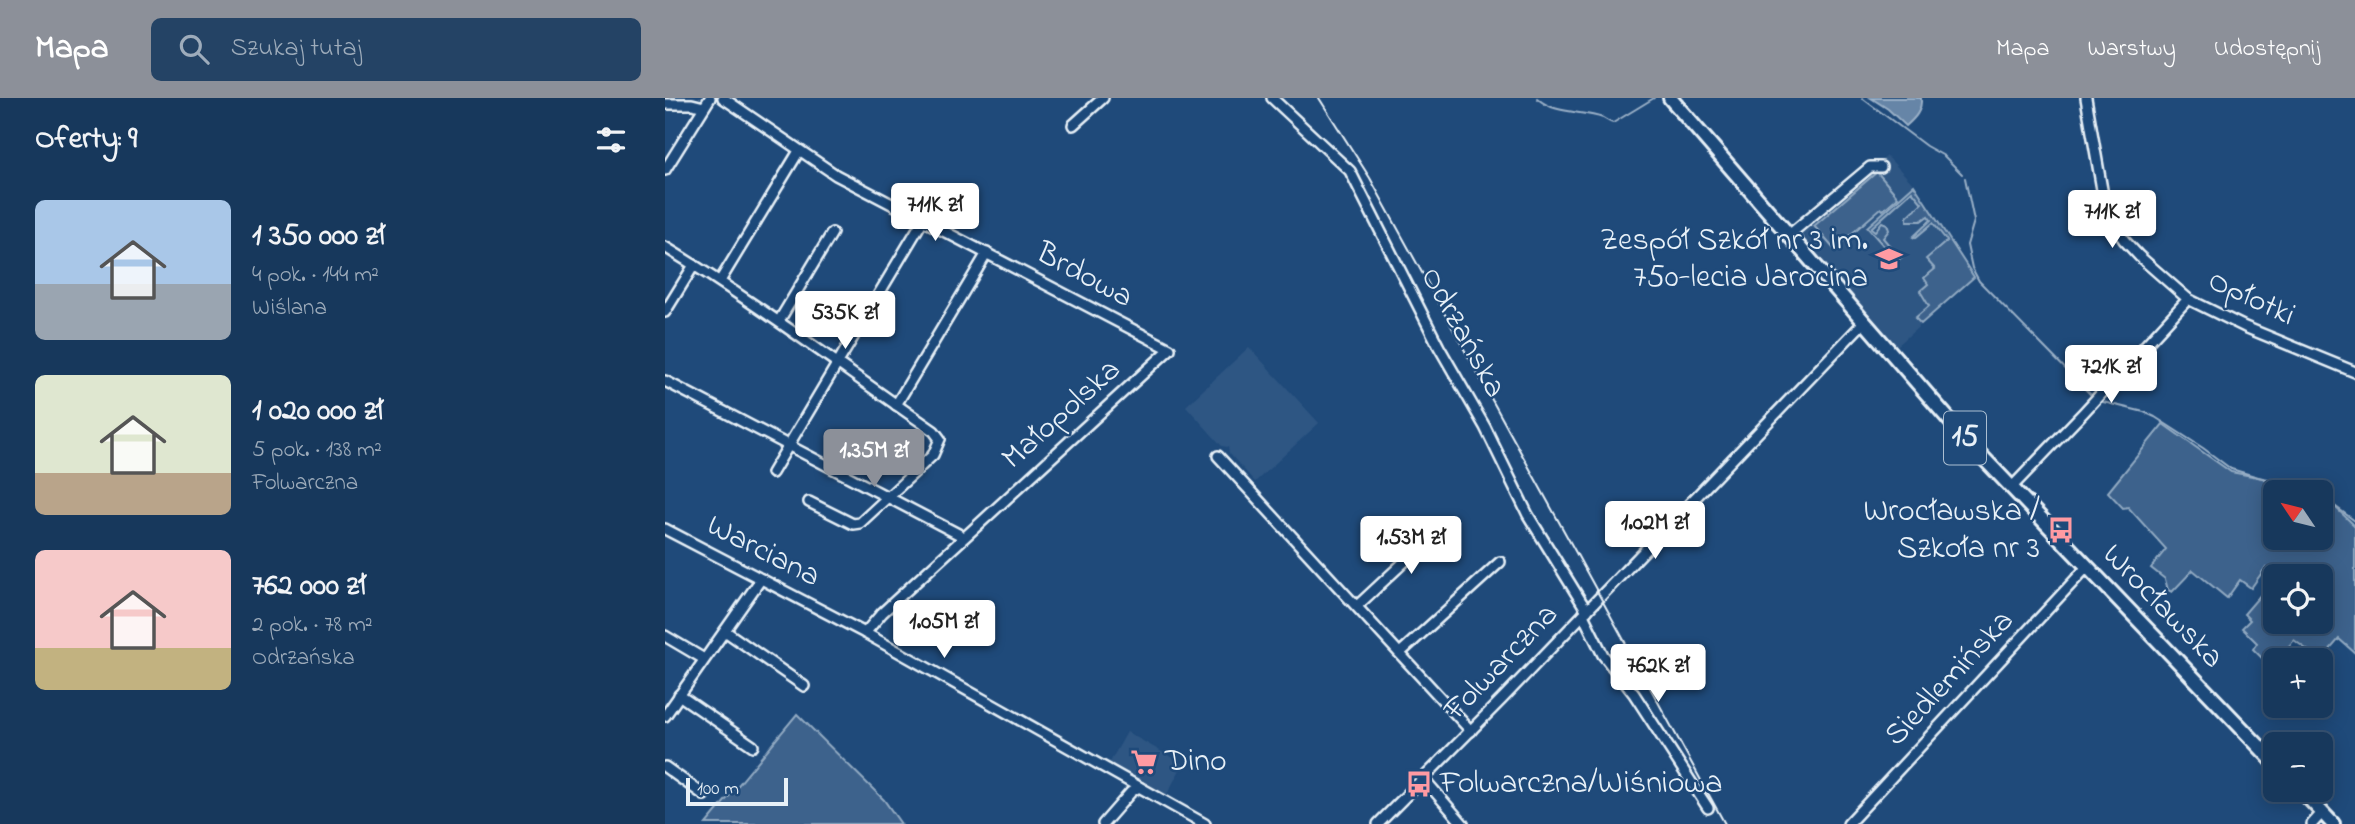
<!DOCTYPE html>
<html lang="pl">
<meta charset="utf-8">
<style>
:root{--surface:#17385c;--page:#244365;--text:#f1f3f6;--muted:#9eacbb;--line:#365272;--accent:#8c9099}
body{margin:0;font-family:"Indie Flower",sans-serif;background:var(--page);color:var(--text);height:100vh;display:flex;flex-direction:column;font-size:26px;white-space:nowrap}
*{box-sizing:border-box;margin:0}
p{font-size:23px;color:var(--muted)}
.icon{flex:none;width:38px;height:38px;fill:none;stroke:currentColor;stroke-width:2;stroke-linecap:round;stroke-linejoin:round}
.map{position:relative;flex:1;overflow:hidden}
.side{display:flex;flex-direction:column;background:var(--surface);width:665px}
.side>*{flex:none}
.needle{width:46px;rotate:305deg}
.tools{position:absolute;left:1598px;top:382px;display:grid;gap:14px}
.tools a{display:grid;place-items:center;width:70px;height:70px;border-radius:10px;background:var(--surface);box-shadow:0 4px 18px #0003,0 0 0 2px var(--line);font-size:35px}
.scale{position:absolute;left:21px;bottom:18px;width:102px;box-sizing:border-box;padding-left:7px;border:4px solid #e8f1f8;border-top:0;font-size:19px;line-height:24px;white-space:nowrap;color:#e8f1f8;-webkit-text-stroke:5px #1f4a7a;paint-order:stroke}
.price{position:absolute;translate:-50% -60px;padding:0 16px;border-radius:7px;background:#fff;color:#222;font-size:23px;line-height:46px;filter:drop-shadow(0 2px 4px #0008)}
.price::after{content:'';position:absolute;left:50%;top:42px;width:21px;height:16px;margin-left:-10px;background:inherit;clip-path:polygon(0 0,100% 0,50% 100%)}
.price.selected{background:var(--accent);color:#fff}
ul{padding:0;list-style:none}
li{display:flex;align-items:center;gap:21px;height:175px;padding:0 35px}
li span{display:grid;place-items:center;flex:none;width:196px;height:140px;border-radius:10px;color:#555}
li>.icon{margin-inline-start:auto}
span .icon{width:84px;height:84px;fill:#fffc;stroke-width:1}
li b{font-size:30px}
h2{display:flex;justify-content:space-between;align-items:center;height:84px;padding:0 35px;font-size:30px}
header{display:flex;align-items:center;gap:42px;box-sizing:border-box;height:98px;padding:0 35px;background:var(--accent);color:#fff}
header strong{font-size:33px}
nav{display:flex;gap:38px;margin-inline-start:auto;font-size:24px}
.search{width:490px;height:63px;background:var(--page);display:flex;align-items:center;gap:18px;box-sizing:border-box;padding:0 24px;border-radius:10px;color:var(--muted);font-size:26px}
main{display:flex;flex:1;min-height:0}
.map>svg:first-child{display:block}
.built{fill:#2e5683}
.green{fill:#3c628c;stroke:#92aac2;stroke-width:2}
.water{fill:#6685a7;stroke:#9ab0c7;stroke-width:2}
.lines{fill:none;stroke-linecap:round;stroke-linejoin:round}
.stream{stroke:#9ab0c7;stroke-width:2}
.minor-casing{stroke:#e8f1f8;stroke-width:14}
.major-casing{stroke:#e8f1f8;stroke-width:18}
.minor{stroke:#1f4a7a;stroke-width:9}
.major{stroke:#1f4a7a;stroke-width:12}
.rail{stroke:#e8f1f8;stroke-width:2}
.labels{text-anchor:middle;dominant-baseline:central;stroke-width:5;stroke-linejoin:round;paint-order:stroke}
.shield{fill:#1f4a7a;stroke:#acbfd2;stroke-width:2}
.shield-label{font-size:30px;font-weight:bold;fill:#e8f1f8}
.poi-label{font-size:32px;fill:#e8f1f8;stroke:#1f4a7a;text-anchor:end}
.street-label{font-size:32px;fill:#e8f1f8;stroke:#1f4a7a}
</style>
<header>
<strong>Mapa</strong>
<div class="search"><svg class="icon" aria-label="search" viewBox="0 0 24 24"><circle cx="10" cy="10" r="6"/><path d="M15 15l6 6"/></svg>Szukaj tutaj</div>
<nav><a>Mapa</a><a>Warstwy</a><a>Udostępnij</a></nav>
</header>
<main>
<section class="side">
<h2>Oferty: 9<svg class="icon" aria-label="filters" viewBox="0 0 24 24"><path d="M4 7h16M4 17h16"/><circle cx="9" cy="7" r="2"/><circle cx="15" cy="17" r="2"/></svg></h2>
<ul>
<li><span style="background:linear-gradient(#a9c7e8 60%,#9aa5b1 0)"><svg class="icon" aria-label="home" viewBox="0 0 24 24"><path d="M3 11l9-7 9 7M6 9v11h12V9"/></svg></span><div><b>1 350 000 zł</b><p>4 pok. · 144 m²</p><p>Wiślana</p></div></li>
<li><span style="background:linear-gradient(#dfe7d0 70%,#b9a48a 0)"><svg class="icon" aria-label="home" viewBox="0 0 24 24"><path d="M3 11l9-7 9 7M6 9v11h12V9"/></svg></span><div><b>1 020 000 zł</b><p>5 pok. · 138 m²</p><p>Folwarczna</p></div></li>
<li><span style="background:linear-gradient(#f6c9c9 70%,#c2b280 0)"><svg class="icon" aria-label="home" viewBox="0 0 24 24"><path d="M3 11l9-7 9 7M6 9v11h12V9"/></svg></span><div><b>762 000 zł</b><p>2 pok. · 78 m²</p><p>Odrzańska</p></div></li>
</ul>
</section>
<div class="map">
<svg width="1690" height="726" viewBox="0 0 1690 726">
<rect width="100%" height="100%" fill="#1f4a7a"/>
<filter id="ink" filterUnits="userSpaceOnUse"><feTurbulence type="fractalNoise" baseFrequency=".0143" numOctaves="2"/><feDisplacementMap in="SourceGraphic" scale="14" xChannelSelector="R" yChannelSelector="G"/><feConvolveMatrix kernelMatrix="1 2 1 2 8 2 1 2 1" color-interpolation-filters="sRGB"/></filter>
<g filter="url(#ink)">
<g class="built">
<path d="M1222,58L1252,90L1309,179L1231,249L1130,137Z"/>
<path d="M584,249L654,325L590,384L564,355L563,349L557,348L521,308Z"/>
<path d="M462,634L518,666L501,698L444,666Z"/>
</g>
<g class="green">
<path d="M1212,74L1233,99L1218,112L1216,110L1169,151L1149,128Z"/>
<path d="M1249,87L1309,179L1256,226L1250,220L1264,208L1255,193L1263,186L1259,180L1270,171L1261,161L1282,143L1268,125L1250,140L1248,139L1266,122L1263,118L1256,123H1242V119L1257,105L1247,93L1206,130L1210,133L1217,124L1222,126L1224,132L1218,140L1230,154L1233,153L1238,158L1232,163L1202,129Z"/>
<path d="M1498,326L1566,374L1630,386L1644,394H1610V439H1656V400L1668,407L1690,428V555L1674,541L1656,562L1629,542L1606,569L1588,551L1592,545L1577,530L1585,522L1579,516L1610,480V523H1656V478H1611L1601,469L1586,490L1575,482L1562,500L1528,472L1507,494L1503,492L1500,481L1486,470L1501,451L1463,409L1458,410L1443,394Z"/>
<path d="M132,616L219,702L236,726H41Z"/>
</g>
<path class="water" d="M1206,0H1256C1257,13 1250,20 1241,28L1223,11Z"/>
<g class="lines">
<g class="stream">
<path d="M872,0C890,17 917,12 938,20C941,22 944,24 948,25L989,0"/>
<path d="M1197,0L1261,48L1279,58L1297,76"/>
<path d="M1300,80L1309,123L1302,147L1307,170L1314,183L1427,298"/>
<path d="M1434,303L1479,314L1490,319L1538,350L1566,371L1645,394"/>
<path d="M1656,398L1690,423"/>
</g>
<g class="minor-casing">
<g id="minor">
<path d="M58,0L171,77L505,251L217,515L200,535"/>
<path d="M607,0L685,73L774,249L820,329L863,417L922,513"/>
<path d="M1421,0L1439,103L1448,125L1459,142L1474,158L1523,201L1580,229L1690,274"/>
<path d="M0,6H27L39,9"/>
<path d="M408,27L438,0"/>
<path d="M0,72L45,0"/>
<path d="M1124,137L1205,69H1216"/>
<path d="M0,149C93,206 179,271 269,333L275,341L268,357L195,425L188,426L144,404"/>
<path d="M55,183L134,53"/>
<path d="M0,214L29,167"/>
<path d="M114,223L167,135"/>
<path d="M0,283L299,439"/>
<path d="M231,307L322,155"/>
<path d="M553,358L806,633"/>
<path d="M107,375L258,122"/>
<path d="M1346,390L1419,314L1523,201"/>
<path d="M0,431L200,535L540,726"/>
<path d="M692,508L781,425"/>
<path d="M918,517L938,557L969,596L1043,710"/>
<path d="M60,533L139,588"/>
<path d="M0,538L39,561"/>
<path d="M735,555L835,464"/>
<path d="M14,597L88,648"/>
<path d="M0,618L96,481"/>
<path d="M0,669L39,697"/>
<path d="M759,681L798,726"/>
<path d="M438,726L466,694L474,689"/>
<path d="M713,726L837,601L1199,224"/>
<path d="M1183,726L1422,469"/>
<path d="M1647,726L1657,715"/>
</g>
</g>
<g class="major-casing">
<g id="major">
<path d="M1005,0L1307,348L1610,665"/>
<path d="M1635,691L1668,726"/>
</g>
</g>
<use href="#minor" class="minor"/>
<use href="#major" class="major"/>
<path class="rail" d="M654,0L705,80L1060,726"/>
</g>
</g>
<defs>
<g id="school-bare" transform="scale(2.1)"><path d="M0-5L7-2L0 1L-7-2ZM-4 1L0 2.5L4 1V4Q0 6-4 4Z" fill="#ff9aa2" stroke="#1f4a7a" stroke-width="2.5" paint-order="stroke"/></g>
<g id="bus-bare" transform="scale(2.1)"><path d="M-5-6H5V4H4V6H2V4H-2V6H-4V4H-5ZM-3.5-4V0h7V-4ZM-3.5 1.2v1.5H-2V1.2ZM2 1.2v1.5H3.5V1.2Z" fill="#ff9aa2" stroke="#1f4a7a" stroke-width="2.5" paint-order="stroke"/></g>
<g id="supermarket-bare" transform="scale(2.1)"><path d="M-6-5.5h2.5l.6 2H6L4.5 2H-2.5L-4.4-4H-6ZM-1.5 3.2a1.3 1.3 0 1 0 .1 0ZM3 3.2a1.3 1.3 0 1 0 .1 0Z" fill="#ff9aa2" stroke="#1f4a7a" stroke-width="2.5" paint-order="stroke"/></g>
</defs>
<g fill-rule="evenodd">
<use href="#school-bare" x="1224" y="161"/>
<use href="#bus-bare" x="1396" y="432"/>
<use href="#supermarket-bare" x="479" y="664"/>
<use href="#bus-bare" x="754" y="686"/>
</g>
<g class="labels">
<rect class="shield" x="1279" y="313.5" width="42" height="53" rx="5"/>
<g class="shield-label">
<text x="1300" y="340">15</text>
</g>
<g class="poi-label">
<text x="1203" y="143">Zespół Szkół nr 3 im.<tspan x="1203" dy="37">750-lecia Jarocina</tspan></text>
<text x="1375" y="414">Wrocławska /<tspan x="1375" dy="37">Szkoła nr 3</tspan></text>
<text x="500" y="664" text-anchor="start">Dino</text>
<text x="775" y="686" text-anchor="start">Folwarczna/Wiśniowa</text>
</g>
<g class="street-label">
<text transform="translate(419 178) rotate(28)">Brdowa</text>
<text transform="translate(1586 201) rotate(25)">Opłotki</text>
<text transform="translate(797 235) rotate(61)">Odrzańska</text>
<text transform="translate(397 317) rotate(-42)">Małopolska</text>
<text transform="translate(98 454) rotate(27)">Warciana</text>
<text transform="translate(1497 509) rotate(46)">Wrocławska</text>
<text transform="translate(837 565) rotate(-46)">Folwarczna</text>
<text transform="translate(1285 581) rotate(-47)">Siedlemińska</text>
</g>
</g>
</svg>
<div class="tools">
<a><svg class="needle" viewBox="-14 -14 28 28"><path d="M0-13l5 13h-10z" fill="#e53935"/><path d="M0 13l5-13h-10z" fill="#9eacbb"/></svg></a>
<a><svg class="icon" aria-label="locate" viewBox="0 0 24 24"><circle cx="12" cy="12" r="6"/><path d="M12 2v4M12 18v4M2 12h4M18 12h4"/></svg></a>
<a>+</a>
<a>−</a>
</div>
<div class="scale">100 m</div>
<b class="price" style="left:270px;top:145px">711K zł</b>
<b class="price" style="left:1447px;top:152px">711K zł</b>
<b class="price" style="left:180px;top:253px">535K zł</b>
<b class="price" style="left:1446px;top:307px">721K zł</b>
<b class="price selected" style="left:209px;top:391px">1.35M zł</b>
<b class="price" style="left:990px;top:463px">1.02M zł</b>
<b class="price" style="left:746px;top:478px">1.53M zł</b>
<b class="price" style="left:279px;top:562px">1.05M zł</b>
<b class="price" style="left:993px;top:606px">762K zł</b>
</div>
</main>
